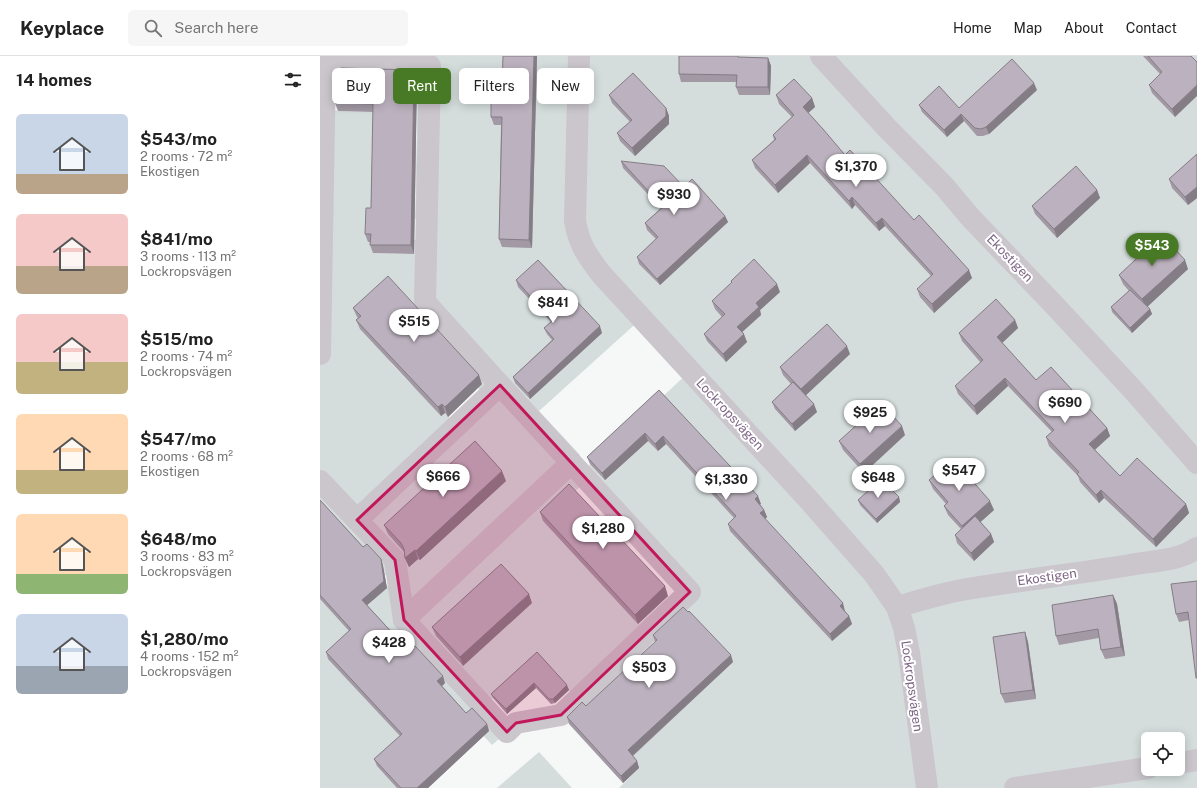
<!DOCTYPE html>
<meta charset="utf-8">
<style>
:root{--surface:#fff;--page:#f6f6f6;--text:#222;--muted:#767676;--line:#e0e0e0;--accent:#487925}
body{margin:0;font-family:"Public Sans",sans-serif;background:var(--page);color:var(--text);height:100vh;display:flex;flex-direction:column;font-size:15px;white-space:nowrap}
*{box-sizing:border-box;margin:0}
p{font-size:13px;color:var(--muted)}
.icon{flex:none;width:22px;height:22px;fill:none;stroke:currentColor;stroke-width:2;stroke-linecap:round;stroke-linejoin:round}
.map{position:relative;flex:1;overflow:hidden}
.sheet{display:flex;flex-direction:column;background:var(--surface);width:320px}
.sheet>*{flex:none}
.hud{position:absolute;left:12px;top:12px;width:380px;height:36px;display:flex;gap:8px}
.fabs{position:absolute;left:821px;top:676px;display:grid;gap:8px}
.fabs a{display:grid;place-items:center;width:44px;height:44px;border-radius:6px;background:var(--surface);box-shadow:0 2px 10px #0003;font-size:20px}
.price{position:absolute;translate:-50% -34px;padding:0 9px;border-radius:14px;background:#fff;color:#222;font-size:13px;line-height:26px;filter:drop-shadow(0 1px 2px #0008)}
.price::after{content:'';position:absolute;left:50%;top:24px;width:12px;height:9px;margin-left:-6px;background:inherit;clip-path:polygon(0 0,100% 0,50% 100%)}
.price.selected{background:var(--accent);color:#fff}
ul{padding:0;list-style:none}
li{display:flex;align-items:center;gap:12px;height:100px;padding:0 16px}
li span{display:grid;place-items:center;flex:none;width:112px;height:80px;border-radius:6px;color:#555}
li>.icon{margin-inline-start:auto}
span .icon{width:48px;height:48px;fill:#fffc;stroke-width:1}
li b{font-size:17px}
h2{display:flex;justify-content:space-between;align-items:center;height:48px;padding:0 16px;font-size:17px}
.pill{padding:0 14px;border-radius:6px;background:var(--surface);box-shadow:0 2px 10px #0003;font-size:14px;line-height:36px}
.pill.selected{background:var(--accent);color:#fff}
header{display:flex;align-items:center;gap:24px;box-sizing:border-box;height:56px;padding:0 20px;background:var(--surface);border-bottom:1px solid var(--line)}
header strong{font-size:19px}
nav{display:flex;gap:22px;margin-inline-start:auto;font-size:14px}
.search{width:280px;height:36px;background:var(--page);display:flex;align-items:center;gap:10px;box-sizing:border-box;padding:0 14px;border-radius:6px;color:var(--muted);font-size:15px}
main{display:flex;flex:1;min-height:0}
.map>svg:first-child{display:block}
.green{fill:#d4dddc;fill-rule:evenodd}
.lines{fill:none;stroke-linecap:round;stroke-linejoin:round}
.minor{stroke:#cbc5cc;stroke-width:22}
.wall{fill:#a299a4}
.shaded-wall{fill:#847d86}
.building{fill:#bcb2bf;stroke:#847d86}
.marked{fill:#c2185b;fill-opacity:0.2;stroke:#c2185b;stroke-width:3;stroke-linejoin:round}
.labels{text-anchor:middle;dominant-baseline:central;stroke-width:4;stroke-linejoin:round;paint-order:stroke}
.street-label{font-size:13px;fill:#7f6686;stroke:#fff}
</style>
<header>
<strong>Keyplace</strong>
<div class="search"><svg class="icon" aria-label="search" viewBox="0 0 24 24"><circle cx="10" cy="10" r="6"/><path d="M15 15l6 6"/></svg>Search here</div>
<nav><a>Home</a><a>Map</a><a>About</a><a>Contact</a></nav>
</header>
<main>
<section class="sheet">
<h2>14 homes<svg class="icon" aria-label="filters" viewBox="0 0 24 24"><path d="M4 7h16M4 17h16"/><circle cx="9" cy="7" r="2"/><circle cx="15" cy="17" r="2"/></svg></h2>
<ul>
<li><span style="background:linear-gradient(#c9d6e8 75%,#b9a48a 0)"><svg class="icon" aria-label="home" viewBox="0 0 24 24"><path d="M3 11l9-7 9 7M6 9v11h12V9"/></svg></span><div><b>$543/mo</b><p>2 rooms · 72 m²</p><p>Ekostigen</p></div></li>
<li><span style="background:linear-gradient(#f6c9c9 65%,#b9a48a 0)"><svg class="icon" aria-label="home" viewBox="0 0 24 24"><path d="M3 11l9-7 9 7M6 9v11h12V9"/></svg></span><div><b>$841/mo</b><p>3 rooms · 113 m²</p><p>Lockropsvägen</p></div></li>
<li><span style="background:linear-gradient(#f6c9c9 60%,#c2b280 0)"><svg class="icon" aria-label="home" viewBox="0 0 24 24"><path d="M3 11l9-7 9 7M6 9v11h12V9"/></svg></span><div><b>$515/mo</b><p>2 rooms · 74 m²</p><p>Lockropsvägen</p></div></li>
<li><span style="background:linear-gradient(#ffd9b3 70%,#c2b280 0)"><svg class="icon" aria-label="home" viewBox="0 0 24 24"><path d="M3 11l9-7 9 7M6 9v11h12V9"/></svg></span><div><b>$547/mo</b><p>2 rooms · 68 m²</p><p>Ekostigen</p></div></li>
<li><span style="background:linear-gradient(#ffd9b3 75%,#8fb573 0)"><svg class="icon" aria-label="home" viewBox="0 0 24 24"><path d="M3 11l9-7 9 7M6 9v11h12V9"/></svg></span><div><b>$648/mo</b><p>3 rooms · 83 m²</p><p>Lockropsvägen</p></div></li>
<li><span style="background:linear-gradient(#c9d6e8 65%,#9aa5b1 0)"><svg class="icon" aria-label="home" viewBox="0 0 24 24"><path d="M3 11l9-7 9 7M6 9v11h12V9"/></svg></span><div><b>$1,280/mo</b><p>4 rooms · 152 m²</p><p>Lockropsvägen</p></div></li>
</ul>
</section>
<div class="map">
<svg width="877" height="732" viewBox="0 0 877 732">
<rect width="100%" height="100%" fill="#f5f8f6"/>
<g class="green">
<path d="M104,0H877V732H299L319,712L311,701L413,606L358,548L257,643L218,601L164,650L187,676L172,689L149,664L77,732H0V543L25,570L72,526L0,448V50L18,55L56,56L54,197L94,198V184H100V164L95,163L98,10ZM37,261L153,327L162,336L132,364L89,326L72,308ZM322,262L370,315L261,417L252,406L260,399L219,355ZM267,424L362,528L319,568L223,465ZM184,517L212,547L143,610L116,580ZM828,683H858V713H828Z"/>
<path d="M219,696L252,732H177Z"/>
</g>
<g class="lines">
<g class="minor">
<path d="M6,0L5,7L110,10L105,246L180,329L370,536L241,659L196,667L187,676L84,564L75,504L37,464L180,329"/>
<path d="M259,0L255,165C259,189 268,201 282,219L488,443L554,518L577,551L584,572L589,597L607,732"/>
<path d="M501,0L567,72L624,130L650,161L737,252L814,335L877,407"/>
<path d="M0,298L5,7"/>
<path d="M0,425L37,464"/>
<path d="M577,551C600,544 623,537 647,533C702,524 756,518 810,509C831,505 859,505 877,492"/>
<path d="M84,564L251,407"/>
<path d="M858,707L877,704"/>
<path d="M695,732L828,712"/>
</g>
</g>
<g class="wall">
<path d="M183,0H217L212,192L182,191L179,183L181,69H174L171,61L182,33Z"/>
<path d="M823,0H871L855,61L832,37L829,29L840,18Z"/>
<path d="M421,1L448,2L451,10L450,39H419L416,31V26H361L359,18Z"/>
<path d="M97,22L94,198L53,197L50,189V186H48L45,178L51,152L53,56L18,55L15,47L21,25Z"/>
<path d="M717,34L669,78L663,80H657L644,65L627,81L602,56L599,49L639,52Z"/>
<path d="M289,39L346,52L349,60V68L315,100L300,85L297,77L310,66L292,47Z"/>
<path d="M456,39L492,42L495,51L488,57L525,99L594,164L652,222L614,257L600,241L597,233L611,220L565,170L559,175L535,149L532,153L490,107L458,137L435,112L432,104L454,84L453,79L472,61L459,48Z"/>
<path d="M877,98V142L868,149L852,132L849,123Z"/>
<path d="M301,105L405,160L408,166L340,229L319,208L317,201L336,183L327,174L325,167L341,152L303,112Z"/>
<path d="M777,134L780,142L737,182L715,158L712,150Z"/>
<path d="M868,213L827,251L830,253L832,258L812,277L792,256L791,251L809,235L803,228L799,219Z"/>
<path d="M196,224L282,277L210,343L195,327L193,321L232,284L227,278L224,272L231,266L198,231Z"/>
<path d="M411,225L460,236L440,254L441,259L422,276L427,286L406,306L387,285L384,278L402,261L395,253L392,245L411,227Z"/>
<path d="M33,252L162,328L128,361L125,357L121,360L40,273L36,264L38,262L37,261Z"/>
<path d="M695,264L698,272L682,287L716,324L787,372L790,380L775,394L800,420L866,448L869,457L836,491L784,442L779,447L760,426L758,420L729,390L726,381L732,376L688,330L657,359L638,338L635,330L661,307L642,285L639,277Z"/>
<path d="M530,298L486,339L497,356L475,375L455,353L452,346L471,328L463,319L460,311Z"/>
<path d="M339,334L441,448H440L444,454L447,461L445,463L525,555L529,560L532,568L512,585L410,475L408,468L414,462L346,388L338,395L328,385L285,424L270,408L267,401Z"/>
<path d="M585,379L544,417L523,394L519,385Z"/>
<path d="M609,424L674,454L660,466L671,478L674,486L654,505L637,487L635,479L641,473L628,459L624,450L626,448L613,433Z"/>
<path d="M186,425L100,504L98,503L89,511L85,502L84,496L68,478L64,469Z"/>
<path d="M579,441L580,446L557,467L540,449L538,444Z"/>
<path d="M0,444L43,491L61,503L63,510L67,532L47,549L89,595L125,627L122,630L146,657L167,668L169,675L108,732H77L57,710L54,703L80,680L8,603L6,596L29,575L0,543Z"/>
<path d="M220,456L348,540L318,568L223,465Z"/>
<path d="M877,525V624L869,564L859,566L856,558Z"/>
<path d="M793,539L797,548L805,600L785,603L781,594L779,582L739,589L736,580Z"/>
<path d="M212,547L143,610L116,580L112,571Z"/>
<path d="M705,576L708,586L716,643L685,647L681,638Z"/>
<path d="M333,579L413,606L313,700L317,705L319,712L303,727L249,668L247,661L266,650L335,586Z"/>
<path d="M217,596L249,634L235,647L231,648L216,632L187,658L173,642L171,638Z"/>
</g>
<g class="shaded-wall">
<path d="M214,0H217L212,192L209,184Z"/>
<path d="M448,2L451,10L450,39L448,31Z"/>
<path d="M94,14L97,22L94,198L91,189Z"/>
<path d="M714,27L717,34L669,78L666,71Z"/>
<path d="M877,29V40L855,61L852,53Z"/>
<path d="M492,42L495,51L486,59L483,51Z"/>
<path d="M346,52L349,60V68L315,100L312,92Z"/>
<path d="M641,58L644,65L627,81L624,74Z"/>
<path d="M487,99L490,107L458,137L455,129Z"/>
<path d="M877,131V142L868,149L865,141Z"/>
<path d="M777,134L780,142L737,182L734,173Z"/>
<path d="M532,141L535,149L532,153L529,145Z"/>
<path d="M405,160L408,166L340,229L337,223Z"/>
<path d="M562,162L565,170L559,175L556,167Z"/>
<path d="M865,204L868,213L826,252L822,243Z"/>
<path d="M649,214L652,222L614,257L612,248Z"/>
<path d="M457,228L460,236L440,254L441,259L420,278L417,271L436,247Z"/>
<path d="M830,253L832,258L812,277L810,272Z"/>
<path d="M695,264L698,272L680,289L677,281Z"/>
<path d="M280,270L282,277L210,343L208,337Z"/>
<path d="M424,278L427,286L406,306L403,298Z"/>
<path d="M527,290L530,298L484,341L481,333Z"/>
<path d="M159,319L162,328L128,361L125,351Z"/>
<path d="M685,322L688,330L657,359L654,350Z"/>
<path d="M122,348L125,357L121,360L118,351Z"/>
<path d="M494,348L497,356L475,375L472,368Z"/>
<path d="M582,370L585,379L544,417L540,408Z"/>
<path d="M787,372L790,380L772,396L769,388Z"/>
<path d="M325,377L328,385L285,424L282,417Z"/>
<path d="M343,380L346,388L338,395L335,388Z"/>
<path d="M182,415L186,425L100,504L96,495Z"/>
<path d="M781,434L784,442L779,447L776,439Z"/>
<path d="M438,440L441,448L437,450L435,443Z"/>
<path d="M579,441L580,446L557,467L556,463Z"/>
<path d="M670,445L674,454L646,479L642,470Z"/>
<path d="M866,448L869,457L836,491L833,483Z"/>
<path d="M444,454L447,461L443,465L440,457Z"/>
<path d="M671,478L674,486L654,505L651,497Z"/>
<path d="M95,494L98,503L89,511L85,502Z"/>
<path d="M61,503L63,510L67,532L45,551L42,544Z"/>
<path d="M345,530L348,540L318,568L315,559Z"/>
<path d="M209,538L212,547L143,610L140,601Z"/>
<path d="M793,539L797,548L805,600L801,591Z"/>
<path d="M523,547L525,555L522,557L520,550Z"/>
<path d="M529,560L532,568L512,585L510,578Z"/>
<path d="M705,576L708,586L716,643L713,634Z"/>
<path d="M411,599L413,606L311,701L308,694Z"/>
<path d="M123,620L125,627L120,632L117,625Z"/>
<path d="M214,627L216,632L187,658L186,653Z"/>
<path d="M247,629L249,634L235,647L233,643Z"/>
<path d="M167,668L169,675L108,732H97Z"/>
<path d="M317,705L319,712L303,727L301,720Z"/>
</g>
<g class="building">
<path d="M183,0H214L209,184L179,183L182,61H171V33H182Z"/>
<path d="M359,0H418V1L448,2V31H416L417,19L359,18Z"/>
<path d="M828,0H871L877,6V29L852,53L829,29L842,16Z"/>
<path d="M692,3L714,27L666,71L661,73L655,72L641,58L624,74L599,49L619,30L639,52Z"/>
<path d="M21,12L94,14L91,189H50L51,178H45L46,152H51L53,48L15,47V25H21Z"/>
<path d="M313,17L346,52V60L312,92L297,77L312,64L289,39Z"/>
<path d="M474,23L492,42L483,51L503,73L525,99L530,94L594,164L599,159L649,214L612,248L597,233L613,218L562,162L556,167L532,141L529,145L487,99L455,129L432,104L456,83L453,79L474,59L456,39Z"/>
<path d="M877,98V131L865,141L849,123Z"/>
<path d="M301,105L344,110L364,131L372,123L405,160L337,223L317,201L338,181L325,167L343,151Z"/>
<path d="M756,110L777,134L734,173L712,150Z"/>
<path d="M842,179L865,204L822,243L799,219Z"/>
<path d="M434,203L457,228L436,247L439,251L417,271L424,278L403,298L384,278L405,258L392,245L412,226L411,225Z"/>
<path d="M218,204L280,270L208,337L193,321L234,283L224,272L232,265L196,224Z"/>
<path d="M68,220L159,319L125,351L122,348L118,351L36,264L41,260L33,252Z"/>
<path d="M810,234L830,253L810,272L791,251Z"/>
<path d="M676,243L695,264L677,281L716,324L731,311L787,372L769,388L800,420L817,402L866,448L833,483L781,434L776,439L757,418L759,416L726,381L734,374L685,322L654,350L635,330L663,304L639,277Z"/>
<path d="M507,268L527,290L481,333L460,311Z"/>
<path d="M473,326L494,348L472,368L452,346Z"/>
<path d="M339,334L438,440L435,443L444,454L440,457L523,547L520,550L529,560L510,578L408,468L416,460L343,380L335,388L325,377L282,417L267,401Z"/>
<path d="M561,347L582,370L540,408L519,385Z"/>
<path d="M155,385L182,415L96,495L95,494L85,502L84,493L81,487L64,469Z"/>
<path d="M633,403L670,445L642,470L624,450L628,446L609,424Z"/>
<path d="M561,423L579,441L556,463L538,444Z"/>
<path d="M249,428L345,530L315,559L220,456Z"/>
<path d="M0,444L43,491L47,488L61,503L64,525L42,544L89,595L95,590L123,620L117,625L146,657L152,652L167,668L97,732H81L54,703L82,678L6,596L31,573L0,539Z"/>
<path d="M655,460L671,478L651,497L635,479Z"/>
<path d="M181,508L209,538L140,601L112,571Z"/>
<path d="M877,525V622H876L868,556L856,558L851,528Z"/>
<path d="M793,539L801,591L781,594L778,573L736,580L732,549Z"/>
<path d="M363,551L368,556L369,555L370,556L411,599L308,694L317,705L301,720L247,661L262,646L266,650L337,584L333,579Z"/>
<path d="M705,576L713,634L681,638L673,581Z"/>
<path d="M217,596L247,629L233,643H229L214,627L186,653L171,638Z"/>
</g>
<path class="marked" d="M180,329L370,536L241,659L196,667L187,676L84,564L75,504L37,464Z"/>
<g class="labels">
<g class="street-label">
<text transform="translate(690 202) rotate(46)">Ekostigen</text>
<text transform="translate(410 358) rotate(47)">Lockropsvägen</text>
<text transform="translate(727 521) rotate(-8)">Ekostigen</text>
<text transform="translate(592 630) rotate(82)">Lockropsvägen</text>
</g>
</g>
</svg>
<div class="fabs">
<a><svg class="icon" aria-label="locate" viewBox="0 0 24 24"><circle cx="12" cy="12" r="6"/><path d="M12 2v4M12 18v4M2 12h4M18 12h4"/></svg></a>
</div>
<b class="price" style="left:536px;top:132px">$1,370</b>
<b class="price" style="left:354px;top:160px">$930</b>
<b class="price selected" style="left:832px;top:211px">$543</b>
<b class="price" style="left:233px;top:268px">$841</b>
<b class="price" style="left:94px;top:287px">$515</b>
<b class="price" style="left:745px;top:368px">$690</b>
<b class="price" style="left:550px;top:378px">$925</b>
<b class="price" style="left:639px;top:436px">$547</b>
<b class="price" style="left:123px;top:442px">$666</b>
<b class="price" style="left:558px;top:443px">$648</b>
<b class="price" style="left:406px;top:445px">$1,330</b>
<b class="price" style="left:283px;top:494px">$1,280</b>
<b class="price" style="left:69px;top:608px">$428</b>
<b class="price" style="left:329px;top:633px">$503</b>
<div class="hud">
<a class="pill">Buy</a>
<a class="pill selected">Rent</a>
<a class="pill">Filters</a>
<a class="pill">New</a>
</div>
</div>
</main>
